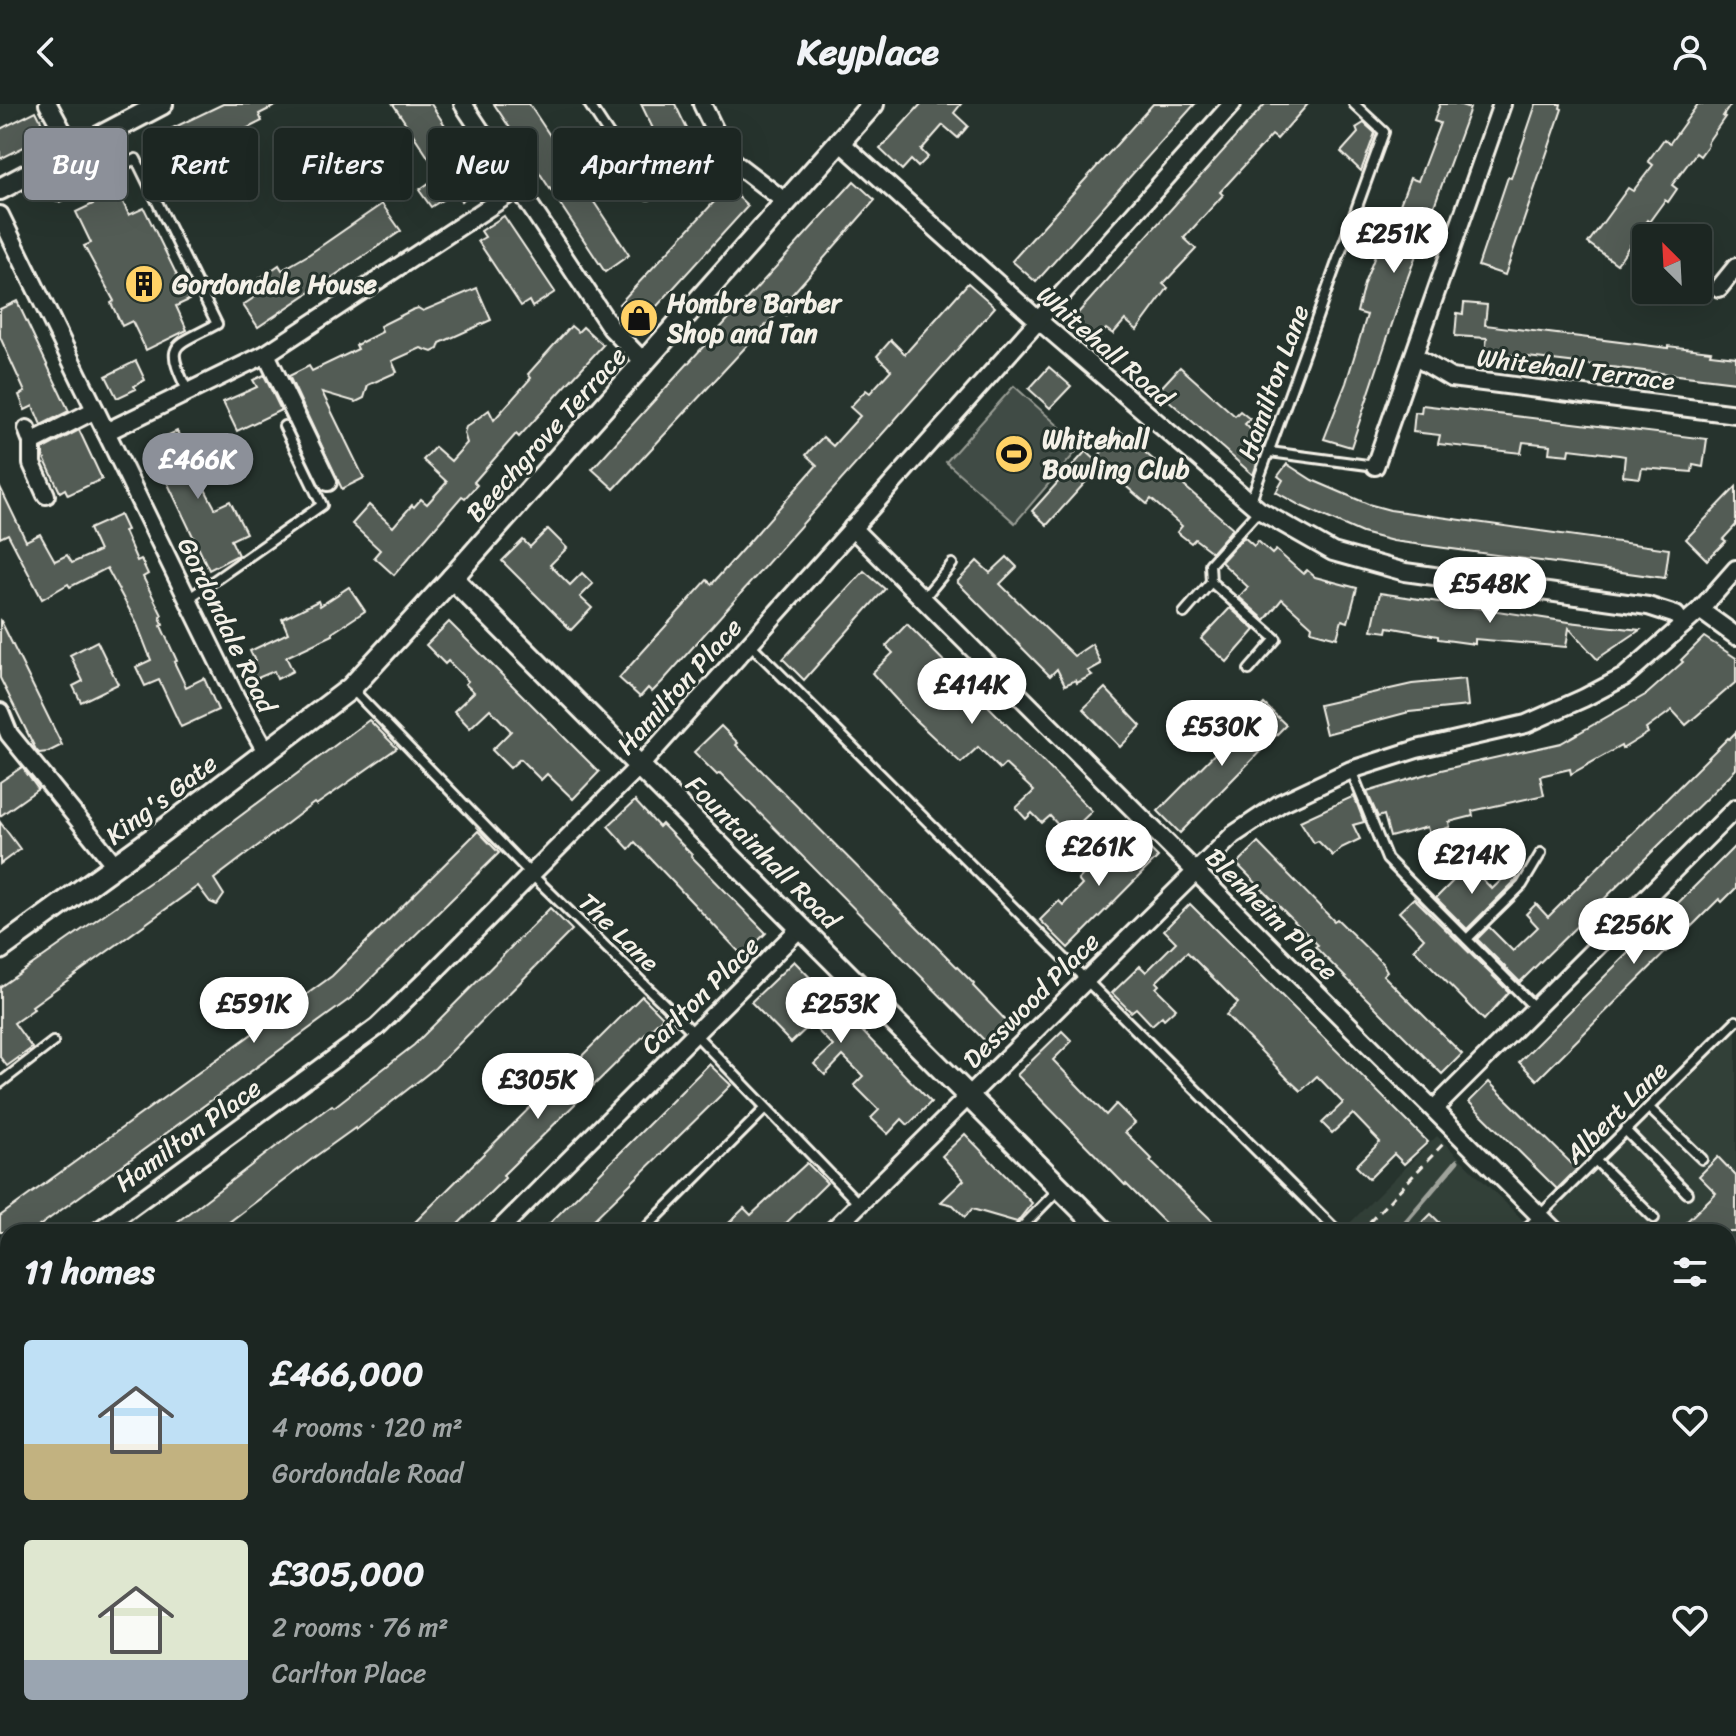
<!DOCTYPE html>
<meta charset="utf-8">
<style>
:root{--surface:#1c2622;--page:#252e2a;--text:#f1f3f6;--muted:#a0a5a5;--line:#3a4340;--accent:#8c9099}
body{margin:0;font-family:Sriracha,sans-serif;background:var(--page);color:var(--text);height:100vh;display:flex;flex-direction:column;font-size:30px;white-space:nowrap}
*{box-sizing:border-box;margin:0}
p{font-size:26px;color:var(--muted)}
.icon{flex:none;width:44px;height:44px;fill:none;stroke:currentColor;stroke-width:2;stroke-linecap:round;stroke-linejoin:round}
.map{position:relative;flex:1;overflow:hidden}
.sheet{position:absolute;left:0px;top:1120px;width:1736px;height:512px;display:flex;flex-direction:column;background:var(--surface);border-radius:24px 24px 0 0;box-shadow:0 8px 32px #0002,0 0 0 2px var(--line)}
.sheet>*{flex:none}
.hud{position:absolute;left:24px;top:24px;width:800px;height:72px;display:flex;gap:16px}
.needle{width:52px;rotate:336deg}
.buttons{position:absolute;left:1632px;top:120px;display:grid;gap:16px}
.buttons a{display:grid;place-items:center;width:80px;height:80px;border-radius:8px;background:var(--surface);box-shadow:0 8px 32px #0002,0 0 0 2px var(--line);font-size:40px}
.price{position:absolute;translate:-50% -68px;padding:0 18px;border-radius:28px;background:#fff;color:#222;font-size:26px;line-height:52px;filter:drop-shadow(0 2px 4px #0008)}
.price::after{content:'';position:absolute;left:50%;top:48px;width:24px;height:18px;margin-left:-12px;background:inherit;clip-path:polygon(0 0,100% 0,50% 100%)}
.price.on{background:var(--accent);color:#fff}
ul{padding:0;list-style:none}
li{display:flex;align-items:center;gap:24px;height:200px;padding:0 24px}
li span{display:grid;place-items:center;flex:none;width:224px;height:160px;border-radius:8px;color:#555}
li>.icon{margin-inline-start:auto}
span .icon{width:96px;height:96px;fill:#fffc;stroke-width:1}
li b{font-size:34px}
h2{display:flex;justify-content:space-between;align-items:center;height:96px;padding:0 24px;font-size:34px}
.pill{padding:0 28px;border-radius:8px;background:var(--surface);box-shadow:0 8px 32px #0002,0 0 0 2px var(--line);font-size:28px;line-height:72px}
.pill.on{background:var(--accent);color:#fff}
header{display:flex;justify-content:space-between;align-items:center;height:104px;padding:0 24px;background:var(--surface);font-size:36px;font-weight:800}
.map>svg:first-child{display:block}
.built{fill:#333f39}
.green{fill:#414b45;stroke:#9a9e96;stroke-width:2}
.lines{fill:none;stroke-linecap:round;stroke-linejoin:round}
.stream{stroke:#9fa39b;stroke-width:5}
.building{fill:#525c55;stroke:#f4f1e8;stroke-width:2}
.service-casing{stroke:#f4f1e8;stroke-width:14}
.minor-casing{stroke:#f4f1e8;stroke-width:22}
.tertiary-casing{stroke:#f4f1e8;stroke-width:26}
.primary-casing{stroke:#f4f1e8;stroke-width:32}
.path{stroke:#f4f1e8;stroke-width:3;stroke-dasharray:8 6;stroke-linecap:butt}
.service{stroke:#26332d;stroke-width:8}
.minor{stroke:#26332d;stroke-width:16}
.tertiary{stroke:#26332d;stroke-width:20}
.primary{stroke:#26332d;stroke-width:26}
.labels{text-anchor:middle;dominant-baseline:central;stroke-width:6;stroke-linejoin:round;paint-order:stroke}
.poi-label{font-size:26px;font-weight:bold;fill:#f4f1e8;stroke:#26332d;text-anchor:start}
.street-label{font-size:26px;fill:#f4f1e8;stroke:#26332d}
</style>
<header><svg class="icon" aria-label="back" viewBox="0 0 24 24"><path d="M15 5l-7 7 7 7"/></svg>Keyplace<svg class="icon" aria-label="person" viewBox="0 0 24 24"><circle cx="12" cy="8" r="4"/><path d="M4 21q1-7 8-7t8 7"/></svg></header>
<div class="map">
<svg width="1736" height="1632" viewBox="0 0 1736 1632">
<rect width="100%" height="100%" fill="#26332d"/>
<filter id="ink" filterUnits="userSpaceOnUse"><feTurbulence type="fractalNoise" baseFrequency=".0125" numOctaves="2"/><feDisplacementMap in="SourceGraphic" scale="16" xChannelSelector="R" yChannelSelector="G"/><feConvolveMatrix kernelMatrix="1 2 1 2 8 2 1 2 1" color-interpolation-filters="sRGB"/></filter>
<g filter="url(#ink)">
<path class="built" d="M1736,927V1632H1030L1036,1624H1728V1128H1350L1345,1124L1437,1032L1534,1127Z"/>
<path class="green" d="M1014,282L1081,342L1015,419L946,358Z"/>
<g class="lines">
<g class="stream">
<path d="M1397,1128L1457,1057"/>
<path d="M902,1632L910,1624"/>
</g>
</g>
<g class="building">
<path d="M223,0H279L259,10L262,17L214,41L218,51L200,60L196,51L179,58L177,55L169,58L156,32Z"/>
<path d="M393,0H431L484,81L461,97L455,88L431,103L419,86L440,71Z"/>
<path d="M494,0H529L629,151L605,168Z"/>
<path d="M641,0H675L703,58L675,70Z"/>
<path d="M921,0H961L954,9L968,22L958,34L943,21L921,46L928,53L918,63L911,56L902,66L880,45Z"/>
<path d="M1153,0H1195L1036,178L1012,157Z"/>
<path d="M1265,0H1308L1277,35L1272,31L1220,88L1223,91L1184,134L1196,145L1163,180L1168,184L1137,226L1125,216L1113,230L1106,225L1094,238L1070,218Z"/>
<path d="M1440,0H1458L1470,4L1405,181L1351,343L1324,335L1346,279L1367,211L1357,208L1364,180L1380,139L1394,144L1408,107L1399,103L1410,74L1418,77L1440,19L1434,17Z"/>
<path d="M1536,0H1561L1560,4L1562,5L1505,171L1478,162L1508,73L1511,74Z"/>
<path d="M1698,0H1731L1723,12L1725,13L1707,39L1708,41L1700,52L1696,49L1672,81L1677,85L1668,98L1665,96L1649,118L1647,116L1617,160L1588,139L1628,84L1633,87L1653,61L1648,57L1664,35L1670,39Z"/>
<path d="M36,7L48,31L0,55V25Z"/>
<path d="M1364,19L1375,29L1361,67L1341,48L1358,29L1356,24Z"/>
<path d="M854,77L875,96L789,194L796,200L786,211L780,206L614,385L592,365Z"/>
<path d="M728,83L748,102L638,223L619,200Z"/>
<path d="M118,88L129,111L144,104L189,196L176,202L187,226L146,246L132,217L122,222L111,199L114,197L84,142L91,139L76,108Z"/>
<path d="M382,100L401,127L258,223L243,201L267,185L260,174L279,161L282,166L308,151Z"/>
<path d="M504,112L555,188L532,203L529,197L521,202L478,137L485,133L481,127Z"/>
<path d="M968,179L995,203L662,578L652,588L648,584L640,593L619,574L707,476L712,480L817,361L806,351L813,343L823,333L833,342L860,312L850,303L866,286L870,289L891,266L877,252L891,236L905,250Z"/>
<path d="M477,184L491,216L440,239L438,245L432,248L421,244L392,257L397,268L368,281L364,294L356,298L322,288L364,374L342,385L289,272L309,262L312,267L358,245L356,241L382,228L380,222L412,206L418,204L423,207Z"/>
<path d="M17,197L69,307L41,321L33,302L25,306L19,291L25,288L0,233V205Z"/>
<path d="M1464,199L1487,201L1485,221L1668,244V242L1711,247L1710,250L1736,253V278L1485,248L1487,234L1455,232L1457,209L1463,210Z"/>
<path d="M571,222L578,228L583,223L603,241L519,333L516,330L474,378L477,381L465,394L462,392L394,471L374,453L380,446L352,420L369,401L393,423L412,401L414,403L421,395L427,400L447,378L423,356L435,343L451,357L467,339L464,329L466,323L489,306L494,316L531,274L528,270Z"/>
<path d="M136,257L145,276L134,282L136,285L117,294L106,272Z"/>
<path d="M1049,263L1071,282L1050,304L1029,285Z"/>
<path d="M1180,263L1235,312L1240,307L1250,315L1245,320L1264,339L1253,371L1158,287Z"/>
<path d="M264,271L281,306L237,327L223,298L257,283L253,276Z"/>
<path d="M1422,301L1707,335L1703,363L1693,361L1692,368L1642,364L1640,374L1623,372L1625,352L1619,351L1570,345L1569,351L1549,349L1550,341L1523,338L1521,349L1438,340L1440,331L1413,328L1415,308L1421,309Z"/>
<path d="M79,326L102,375L68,391L65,385L60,388L43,352V345Z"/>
<path d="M177,327L188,351L203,343L210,358L195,365L208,391L215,404L230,397L246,429L231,436L238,451L209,466L149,340Z"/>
<path d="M1120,327L1233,424L1212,448L1195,435L1191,439L1177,428L1182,422L1151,395L1147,400L1095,356Z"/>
<path d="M1086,347L1101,361L1047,421L1032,407Z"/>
<path d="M1287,360L1312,376L1368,400L1390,406L1669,445L1665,474L1393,437L1362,429L1301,402L1276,388L1283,376L1278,372Z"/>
<path d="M0,383L26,437L40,430L55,457L67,451L72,459L99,447L89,425L120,411L127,426L124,427L137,457L141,455L148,470L143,473L162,511L160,513L163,521L161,522L177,557L174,558L186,583L204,574L218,606L181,623L159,576L145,582L136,563L151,556L137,520L107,464L70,483L68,480L42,495L8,430L0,434Z"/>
<path d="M1736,383V421L1723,435L1726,437L1707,456L1686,435Z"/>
<path d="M548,425L567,444L550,461L570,481L582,469L593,480L580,493L592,504L571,526L502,457L523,436L530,443Z"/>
<path d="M1244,433L1254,442L1258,437L1272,450L1276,446L1303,470L1307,466L1315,473L1357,484L1348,518L1342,516L1337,534L1311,527L1312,522L1282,495L1265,516L1239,493L1248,483L1221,458Z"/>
<path d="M1007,453L1017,463L1000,480L1074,552L1092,540L1101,560L1088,567L1092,571L1077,579L1076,576L1065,581L1057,565L1050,572L957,478L977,457L990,469Z"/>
<path d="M864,467L885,485L804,576L783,555Z"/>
<path d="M349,483L365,507L332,529L333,531L286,553L293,567L277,575L274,567L253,576L246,561L255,557L250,547L288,529L282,515L318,497L320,502Z"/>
<path d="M1380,489L1569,518L1640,526L1597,555L1569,524L1566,543L1475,535V540L1438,535V532L1388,523L1387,528L1372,526Z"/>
<path d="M1230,504L1255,526L1227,558L1201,535Z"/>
<path d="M0,515L62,641L48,648L39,649L36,646L0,574Z"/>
<path d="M449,518L599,668L573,695L547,670L541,676L520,655L510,664L492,646L511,627L490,605L470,624L454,607L474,588L465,580L468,577L448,557L445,560L426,541Z"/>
<path d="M907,520L1092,707L1067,731L1050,712L1042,719L1032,709L1026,715L1016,704L1034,687L1005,660L1000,665L978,643L961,659L913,614L872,569L893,549L886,542Z"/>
<path d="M1704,533L1736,554V578L1686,621L1672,606L1646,625L1648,629L1622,645L1621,642L1571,670L1570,665L1540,672L1544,691L1472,707L1473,712L1449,718L1450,723L1429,730L1427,723L1390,733L1384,711L1378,713L1367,688L1441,666L1561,639L1647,590L1683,558L1681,556Z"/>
<path d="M97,537L118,580L81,598L73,582L83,577L70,551Z"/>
<path d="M1465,575L1468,602L1409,608L1326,630L1319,601L1412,580Z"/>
<path d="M1105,584L1141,622L1120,643L1083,605Z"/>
<path d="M1264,600L1286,621L1180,729L1158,707Z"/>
<path d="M369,616L397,644L316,701L314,699L214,775L224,791L217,801L210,798L198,782L32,902L34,905L14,919L32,944L7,962L0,953V883L176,760Z"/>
<path d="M721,622L738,639L736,641L974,880L973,882L1013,924L992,944L720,669L717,671L694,648Z"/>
<path d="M1736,628V665L1520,878L1477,835L1489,823L1513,847L1538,823L1526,810L1536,800L1548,813L1728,634L1729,635Z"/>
<path d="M22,663L38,685L0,712V678Z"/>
<path d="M1354,692L1364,718L1353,721L1360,735L1341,744L1333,752L1318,737L1314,739L1300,717Z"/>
<path d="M635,697L659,723L662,720L692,751L691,752L766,829L743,852L635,738L629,745L608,722Z"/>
<path d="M0,718L20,745L0,760Z"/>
<path d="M478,727L499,749L351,894L31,1128H0V1112L332,872Z"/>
<path d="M1136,731L1158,753L1068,844L1040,816L1059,797L1063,801L1082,781L1078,776L1099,754L1090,745L1102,732L1119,748Z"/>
<path d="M1258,739L1334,817L1337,815L1383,860L1387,867L1383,871L1462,950L1442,970L1315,843L1318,841L1237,760Z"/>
<path d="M1736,741V784L1722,798L1719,795L1537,976L1519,958Z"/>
<path d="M1469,761L1492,785L1511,767L1518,774L1467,825L1436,794Z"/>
<path d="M1414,794L1509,888L1484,916L1414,845L1424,834L1399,808Z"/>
<path d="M1190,800L1428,1038L1404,1060L1394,1050L1369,1075L1356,1062L1380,1038L1353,1010L1332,1029L1322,1019L1343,999L1317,972L1301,987L1288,975L1226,911L1238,899L1187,848L1156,878L1159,881L1156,884L1176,904L1164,915L1162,912L1152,921L1136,904L1131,908L1112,889L1140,862L1146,868L1176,838L1164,826Z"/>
<path d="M550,804L572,826L435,964L356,1026L355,1024L316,1052L216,1128H164L291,1031L332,1001L334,1003L414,941Z"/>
<path d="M794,857L931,998L908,1021L902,1015L888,1030L871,1014L879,1006L854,981L863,972L843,952L825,971L814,960L833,942L811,920L791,939L751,898Z"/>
<path d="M642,892L663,913L503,1071L505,1074L450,1128H405Z"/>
<path d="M1062,927L1072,937L1053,956L1106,1011L1116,1000L1135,1019L1125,1028L1152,1055L1150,1057L1224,1128H1174L1126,1080L1125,1081L1017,971Z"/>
<path d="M709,960L731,981L717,995L581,1128H541Z"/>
<path d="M1489,978L1577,1065L1557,1085L1469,998Z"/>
<path d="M965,1030L1032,1099L1017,1118L972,1105L965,1113L953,1101L941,1098L964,1076L942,1052Z"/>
<path d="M1718,1053L1736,1072V1128H1676L1716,1089L1699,1072Z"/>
<path d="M807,1059L827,1079L777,1128H720L744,1104L751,1111Z"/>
<path d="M1431,1110L1449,1128H1413Z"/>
</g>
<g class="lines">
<g class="service-casing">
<g id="service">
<path d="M589,0L648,90L728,54"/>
<path d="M58,92L136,55L217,220C172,244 164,238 188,288"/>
<path d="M1270,348L1375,362"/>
<path d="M1250,399L1384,28L1354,0"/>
<path d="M188,495L322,401L284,322"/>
<path d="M923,495L952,460"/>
<path d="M1184,509L1211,478"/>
<path d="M750,540L1338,1128"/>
<path d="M1249,566L1276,535L1211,478L1210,460L1259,406"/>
<path d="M352,585L532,771L695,930L859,1100"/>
<path d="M1351,666L1387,755L1535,904"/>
<path d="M1467,835L1522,781L1541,749"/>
<path d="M0,979L53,938"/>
<path d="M1649,1004L1702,1055"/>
<path d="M1625,1026L1687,1089"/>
<path d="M1595,1056L1654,1114"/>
<path d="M642,1128L765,1005"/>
<path d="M1017,1128L1058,1086"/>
<path d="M1523,1128L1736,917"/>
<path d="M0,1236L8,1244"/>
<path d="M346,1624L360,1632"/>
<path d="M1128,1624L1131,1627"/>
<path d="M476,1632L501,1624"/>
<path d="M881,1632L889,1624"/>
<path d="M988,1632L996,1624"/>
</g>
</g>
<g class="minor-casing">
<g id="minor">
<path d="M48,0L73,46"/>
<path d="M463,0L611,224L644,258"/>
<path d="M702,0L728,54L787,99"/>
<path d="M840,38L1038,216L1259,406L1333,448L1405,468L1648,502L1676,511L1683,521"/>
<path d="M0,111L236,594L267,649"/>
<path d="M1719,184L1736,163"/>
<path d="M266,250L328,378"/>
<path d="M1414,252L1451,274L1736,310"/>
<path d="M27,325L32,338V360L46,391"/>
<path d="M106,328L266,250L518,84"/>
<path d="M32,338L95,306"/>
<path d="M1375,362L1502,0"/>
<path d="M852,424L1556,1128"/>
<path d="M1700,506L1736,532"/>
<path d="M0,608L9,630L115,761"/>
<path d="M1434,1005L1736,704"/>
<path d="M97,1128L377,923L434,868L647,654L1232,0"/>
<path d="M497,1128L801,823"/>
<path d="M831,1128L1233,731L1281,699L1351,666L1417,645L1526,620L1584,594L1624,573L1700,506L1736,465"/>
<path d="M0,1200L8,1194"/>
<path d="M326,1632L334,1624"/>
<path d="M695,1632L703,1624"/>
<path d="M1020,1632L1027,1624"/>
<path d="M1254,1632L1262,1624"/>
</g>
</g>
<g class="tertiary-casing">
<g id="tertiary">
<path d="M0,85L162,0"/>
<path d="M452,474L1104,1128"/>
<path d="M0,845L153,734L351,584L452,474L873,0"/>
<path d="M1728,1389L1736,1386"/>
<path d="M0,1457L8,1465"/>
<path d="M164,1624L172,1632"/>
<path d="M1598,1624L1606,1632"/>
</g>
</g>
<g class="primary-casing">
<g id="primary">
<path d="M1728,1232L1736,1224"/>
<path d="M1324,1632L1332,1624"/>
</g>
</g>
<path class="path" d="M1360,1128L1445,1038"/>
<use href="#service" class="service"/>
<use href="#minor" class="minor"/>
<use href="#tertiary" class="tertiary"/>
<use href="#primary" class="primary"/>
</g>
</g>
<defs>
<g id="building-disc" transform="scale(2)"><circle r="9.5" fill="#ffd166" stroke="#26332d"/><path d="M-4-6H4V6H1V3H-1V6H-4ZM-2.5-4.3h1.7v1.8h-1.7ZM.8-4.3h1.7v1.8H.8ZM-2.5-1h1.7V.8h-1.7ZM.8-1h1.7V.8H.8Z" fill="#111"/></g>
<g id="shop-disc" transform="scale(2)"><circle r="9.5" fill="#ffd166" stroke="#26332d"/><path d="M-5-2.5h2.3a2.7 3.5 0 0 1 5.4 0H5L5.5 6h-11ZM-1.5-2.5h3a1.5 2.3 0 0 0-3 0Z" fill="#111"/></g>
<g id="stadium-disc" transform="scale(2)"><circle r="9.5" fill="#ffd166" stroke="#26332d"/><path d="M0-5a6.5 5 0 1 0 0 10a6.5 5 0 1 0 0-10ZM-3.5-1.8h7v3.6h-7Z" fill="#111"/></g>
</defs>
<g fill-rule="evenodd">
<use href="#building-disc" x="144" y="180"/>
<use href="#shop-disc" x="639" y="214"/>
<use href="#stadium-disc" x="1014" y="350"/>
</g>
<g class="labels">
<g class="poi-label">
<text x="172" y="180">Gordondale House</text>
<text x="667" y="199">Hombre Barber<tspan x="667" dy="30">Shop and Tan</tspan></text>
<text x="1042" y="335">Whitehall<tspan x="1042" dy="30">Bowling Club</tspan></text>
</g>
<g class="street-label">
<text transform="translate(1105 242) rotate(41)">Whitehall Road</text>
<text transform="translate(1576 265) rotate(7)">Whitehall Terrace</text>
<text transform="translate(1273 278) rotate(-70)">Hamilton Lane</text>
<text transform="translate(546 330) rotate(-48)">Beechgrove Terrace</text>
<text transform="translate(227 521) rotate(64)">Gordondale Road</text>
<text transform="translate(679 582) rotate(-48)">Hamilton Place</text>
<text transform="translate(161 695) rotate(-37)">King's Gate</text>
<text transform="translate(763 748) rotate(45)">Fountainhall Road</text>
<text transform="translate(1272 810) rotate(45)">Blenheim Place</text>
<text transform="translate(619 828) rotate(44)">The Lane</text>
<text transform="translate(700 891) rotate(-45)">Carlton Place</text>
<text transform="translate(1031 896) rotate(-45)">Desswood Place</text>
<text transform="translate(1616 1008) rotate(-45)">Albert Lane</text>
<text transform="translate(188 1031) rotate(-36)">Hamilton Place</text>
</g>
</g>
</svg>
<div class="buttons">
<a><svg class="needle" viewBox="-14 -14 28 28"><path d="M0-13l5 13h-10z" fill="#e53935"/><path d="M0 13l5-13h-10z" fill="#a0a5a5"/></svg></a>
</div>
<b class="price" style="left:1394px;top:171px">£251K</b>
<b class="price on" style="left:198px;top:397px">£466K</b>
<b class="price" style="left:1490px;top:521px">£548K</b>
<b class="price" style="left:972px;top:622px">£414K</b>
<b class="price" style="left:1222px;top:664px">£530K</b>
<b class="price" style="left:1099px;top:784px">£261K</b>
<b class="price" style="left:1472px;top:792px">£214K</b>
<b class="price" style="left:1634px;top:862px">£256K</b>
<b class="price" style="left:254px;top:941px">£591K</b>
<b class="price" style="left:841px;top:941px">£253K</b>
<b class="price" style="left:538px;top:1017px">£305K</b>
<div class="hud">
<a class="pill on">Buy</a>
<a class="pill">Rent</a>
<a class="pill">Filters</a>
<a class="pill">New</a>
<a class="pill">Apartment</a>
</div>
<section class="sheet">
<h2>11 homes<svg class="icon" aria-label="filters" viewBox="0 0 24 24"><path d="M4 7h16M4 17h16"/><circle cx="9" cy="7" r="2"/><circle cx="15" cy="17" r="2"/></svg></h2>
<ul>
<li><span style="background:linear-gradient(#bfe0f5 65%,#c2b280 0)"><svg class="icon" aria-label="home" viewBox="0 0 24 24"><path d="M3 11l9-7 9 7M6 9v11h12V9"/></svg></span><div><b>£466,000</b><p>4 rooms · 120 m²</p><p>Gordondale Road</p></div><svg class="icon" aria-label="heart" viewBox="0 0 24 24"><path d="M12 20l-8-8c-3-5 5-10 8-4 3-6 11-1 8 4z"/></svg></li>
<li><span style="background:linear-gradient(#dfe7d0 75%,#9aa5b1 0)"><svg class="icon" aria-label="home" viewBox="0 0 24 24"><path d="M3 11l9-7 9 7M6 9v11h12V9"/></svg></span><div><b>£305,000</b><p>2 rooms · 76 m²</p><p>Carlton Place</p></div><svg class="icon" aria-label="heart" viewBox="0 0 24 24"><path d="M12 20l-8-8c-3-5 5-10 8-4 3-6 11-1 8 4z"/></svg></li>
</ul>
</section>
</div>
